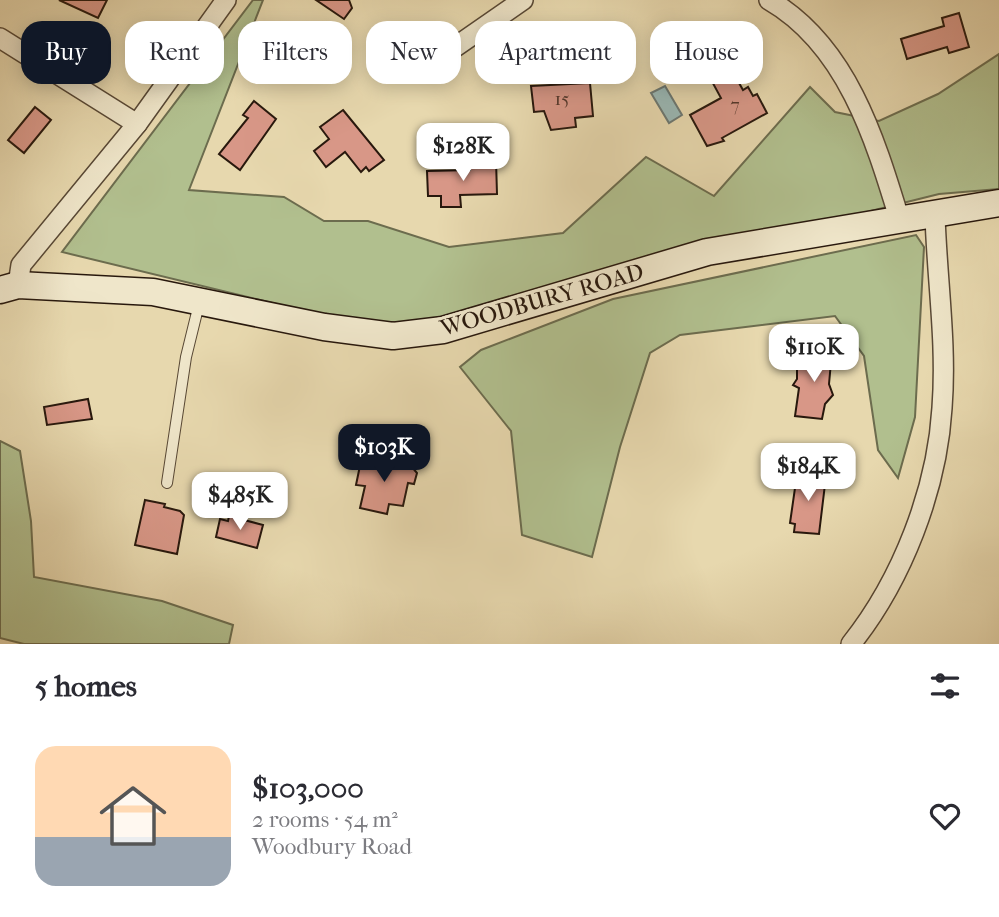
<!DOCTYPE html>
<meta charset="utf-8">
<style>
:root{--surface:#fff;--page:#f7f7f7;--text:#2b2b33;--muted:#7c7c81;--accent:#111827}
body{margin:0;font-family:"IM FELL French Canon",serif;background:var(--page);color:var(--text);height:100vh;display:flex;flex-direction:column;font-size:26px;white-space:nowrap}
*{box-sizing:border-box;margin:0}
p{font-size:23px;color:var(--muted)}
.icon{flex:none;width:38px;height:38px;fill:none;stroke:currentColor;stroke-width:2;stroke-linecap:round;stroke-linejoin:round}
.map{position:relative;height:644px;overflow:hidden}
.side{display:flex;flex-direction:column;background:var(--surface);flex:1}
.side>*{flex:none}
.banner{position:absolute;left:21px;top:21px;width:957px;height:63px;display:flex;gap:14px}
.price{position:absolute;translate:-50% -60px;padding:0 16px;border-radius:14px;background:#fff;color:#222;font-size:23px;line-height:46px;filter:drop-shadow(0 2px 4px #0008)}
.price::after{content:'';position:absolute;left:50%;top:42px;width:21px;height:16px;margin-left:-10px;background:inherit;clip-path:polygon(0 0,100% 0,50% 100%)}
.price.selected{background:var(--accent);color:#fff}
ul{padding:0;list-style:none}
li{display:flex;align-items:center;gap:21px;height:175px;padding:0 35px}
li span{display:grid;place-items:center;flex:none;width:196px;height:140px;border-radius:21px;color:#555}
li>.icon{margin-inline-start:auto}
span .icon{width:84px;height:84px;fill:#fffc;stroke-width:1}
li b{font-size:30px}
h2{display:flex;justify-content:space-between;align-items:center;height:84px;padding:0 35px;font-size:30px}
.tag{padding:0 24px;border-radius:21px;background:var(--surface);box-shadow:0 4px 18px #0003;font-size:24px;line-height:63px}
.tag.selected{background:var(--accent);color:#fff}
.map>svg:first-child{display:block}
.green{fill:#b1bf8e;stroke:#6c6c4e;stroke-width:2}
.water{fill:#9ab8b5;stroke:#6c7872;stroke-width:2}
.building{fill:#d89787;stroke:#28180d;stroke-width:2}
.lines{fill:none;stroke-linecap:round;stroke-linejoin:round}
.lane-casing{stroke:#584835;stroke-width:12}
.street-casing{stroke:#584835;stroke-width:22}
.secondary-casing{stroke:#28180d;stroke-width:29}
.lane{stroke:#efe6ca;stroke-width:10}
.street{stroke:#efe6ca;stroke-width:19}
.secondary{stroke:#efe6ca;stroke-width:26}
.labels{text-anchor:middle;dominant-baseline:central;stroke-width:6;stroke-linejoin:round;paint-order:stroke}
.number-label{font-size:19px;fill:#54382c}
.street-label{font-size:23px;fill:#28180d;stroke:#efe6ca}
</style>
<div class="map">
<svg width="999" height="644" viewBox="0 0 999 644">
<rect width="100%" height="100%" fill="#e7d8ae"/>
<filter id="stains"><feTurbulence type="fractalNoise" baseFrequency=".00286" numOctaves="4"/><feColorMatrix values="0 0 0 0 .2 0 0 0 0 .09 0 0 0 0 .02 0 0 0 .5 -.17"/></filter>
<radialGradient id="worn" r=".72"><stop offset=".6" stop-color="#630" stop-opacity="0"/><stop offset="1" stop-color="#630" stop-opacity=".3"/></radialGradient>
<g class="green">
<path d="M253,0H263L189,190L284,197L324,221H368L449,247L563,233L646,157L714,196L810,87L835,112L879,121L938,94L999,54V189L939,194L388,331L62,252Z"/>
<path d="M916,235L924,247L915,417L898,478L878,450L864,356L835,316L680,335L650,353L620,447L592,557L522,535L511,431L460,367L481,350L613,299Z"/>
<path d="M0,441L20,451L31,521L34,577L162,601L233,625L229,644H24L0,638Z"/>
</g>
<path class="water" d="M665,86L682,115L669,123L651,93Z"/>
<g class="building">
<path d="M59,0H107L98,18Z"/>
<path d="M316,0H349L352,8L344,19Z"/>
<path d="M959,13L969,47L949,53L947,47L907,59L901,39L944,26L942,18Z"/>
<path d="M729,65L743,90L748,87L753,96L757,94L767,113L722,138L724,141L707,146L690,115L721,98L709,76Z"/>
<path d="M590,83L593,116L575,118L576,127L551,130L544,111L534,112L531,86Z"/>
<path d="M254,101L276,119L240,170L219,154L248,118L243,115Z"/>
<path d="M35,107L51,120L24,153L8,140Z"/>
<path d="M343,110L384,160L369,171L366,167L361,172L345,152L326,167L314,151L329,139L320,127Z"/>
<path d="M496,160L497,194L460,195L461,207H441V196H428L427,171L470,170V161Z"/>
<path d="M809,348L832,351L829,384L833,395L825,404L822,419L795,416L799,388L793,385L797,379V358L808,359Z"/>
<path d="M88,399L92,419L47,425L44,407Z"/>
<path d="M362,456L412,467L417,473L414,484L408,483L403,506L389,504L387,514L360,508L365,486L356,485Z"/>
<path d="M797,474L826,476L819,534L794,532L795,524L790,523Z"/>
<path d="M145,500L165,504L164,507L180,511L184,515L177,554L135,545Z"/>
<path d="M229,516L263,525L257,548L216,537L220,519L228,521Z"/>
</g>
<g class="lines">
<g class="lane-casing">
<path id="lane" d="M167,483L186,357L199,304"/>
</g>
<g class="street-casing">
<g id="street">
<path d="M769,0C847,45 875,139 900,221"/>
<path d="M0,38L137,124"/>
<path d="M435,61L523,0"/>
<path d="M18,285L21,265L137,124L226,0"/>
<path d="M851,644C902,580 937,490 942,408C947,344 937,280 935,216"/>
</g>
</g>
<g class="secondary-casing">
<path id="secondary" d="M0,290L18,285L153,292L324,327L393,336L443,330L707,252L999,203"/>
</g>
<use href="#lane" class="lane"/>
<use href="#street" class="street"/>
<use href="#secondary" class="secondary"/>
</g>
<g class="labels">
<g class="number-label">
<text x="562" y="99">15</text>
<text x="735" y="105">7</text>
</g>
<g class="street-label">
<text transform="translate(542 300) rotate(-16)">WOODBURY ROAD</text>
</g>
</g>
<rect width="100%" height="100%" filter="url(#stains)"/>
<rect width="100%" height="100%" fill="url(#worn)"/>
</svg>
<b class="price" style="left:463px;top:183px">$128K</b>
<b class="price" style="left:814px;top:384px">$110K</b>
<b class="price selected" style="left:384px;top:484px">$103K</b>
<b class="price" style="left:808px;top:503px">$184K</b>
<b class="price" style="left:240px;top:532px">$485K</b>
<div class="banner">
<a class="tag selected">Buy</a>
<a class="tag">Rent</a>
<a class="tag">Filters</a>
<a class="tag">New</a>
<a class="tag">Apartment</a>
<a class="tag">House</a>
</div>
</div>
<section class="side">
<h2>5 homes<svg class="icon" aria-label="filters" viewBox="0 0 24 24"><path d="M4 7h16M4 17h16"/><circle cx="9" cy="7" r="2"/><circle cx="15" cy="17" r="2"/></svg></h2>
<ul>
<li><span style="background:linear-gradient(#ffd9b3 65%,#9aa5b1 0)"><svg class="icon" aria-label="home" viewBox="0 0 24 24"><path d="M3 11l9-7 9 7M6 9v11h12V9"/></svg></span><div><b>$103,000</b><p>2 rooms · 54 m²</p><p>Woodbury Road</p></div><svg class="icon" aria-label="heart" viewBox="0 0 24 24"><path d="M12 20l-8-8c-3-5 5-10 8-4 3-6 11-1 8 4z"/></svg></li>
</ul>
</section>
